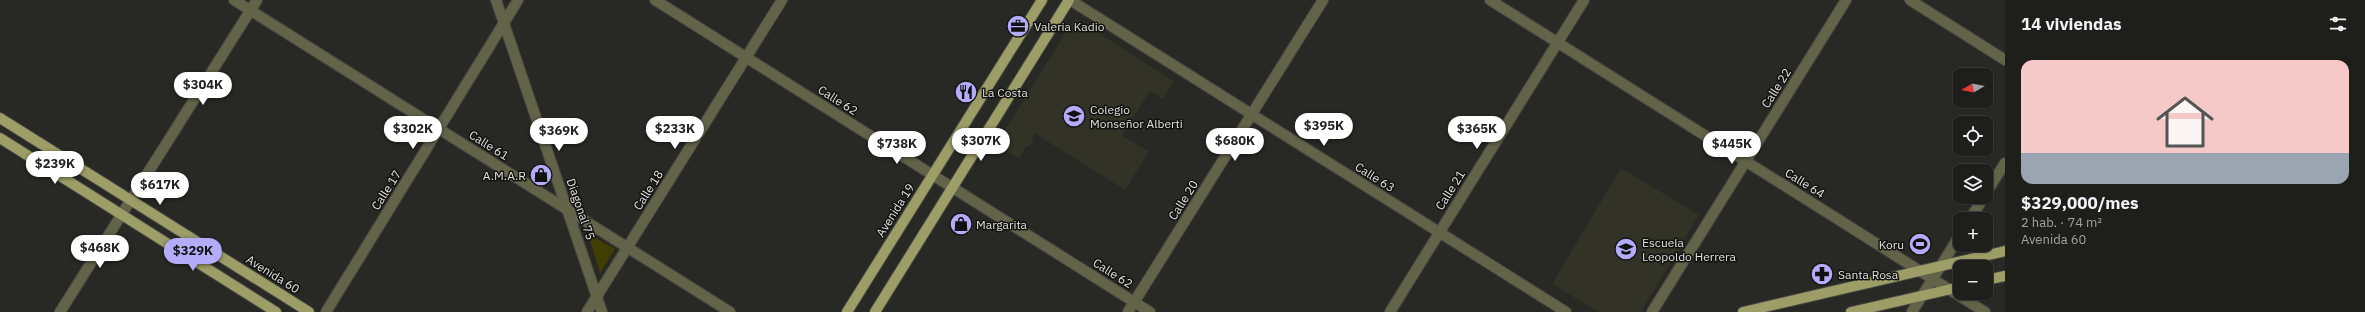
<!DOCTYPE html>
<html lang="es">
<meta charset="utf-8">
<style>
:root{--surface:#1e1e1b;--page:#262724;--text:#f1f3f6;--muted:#a1a2a3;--line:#3c3c3a;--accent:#b4acf9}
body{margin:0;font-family:"IBM Plex Sans",sans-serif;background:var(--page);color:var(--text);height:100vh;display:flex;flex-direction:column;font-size:15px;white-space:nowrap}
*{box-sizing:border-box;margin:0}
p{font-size:13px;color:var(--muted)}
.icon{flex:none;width:22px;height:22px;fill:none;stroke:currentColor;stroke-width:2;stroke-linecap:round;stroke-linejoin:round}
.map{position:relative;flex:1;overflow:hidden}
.sheet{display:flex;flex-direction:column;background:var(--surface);width:360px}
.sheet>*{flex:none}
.needle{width:26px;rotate:260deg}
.controls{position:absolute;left:1953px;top:68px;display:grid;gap:8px}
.controls a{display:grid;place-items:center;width:40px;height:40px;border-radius:8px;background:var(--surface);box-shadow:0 1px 3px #0004,0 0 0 1px var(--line);font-size:20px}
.price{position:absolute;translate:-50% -34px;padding:0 9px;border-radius:14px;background:#fff;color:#222;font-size:13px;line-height:26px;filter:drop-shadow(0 1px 2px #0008)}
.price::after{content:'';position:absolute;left:50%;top:24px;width:12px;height:9px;margin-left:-6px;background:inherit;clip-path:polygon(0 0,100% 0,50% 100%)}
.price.on{background:var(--accent);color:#111}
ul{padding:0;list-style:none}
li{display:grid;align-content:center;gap:8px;height:212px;padding:0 16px}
li span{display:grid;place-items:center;height:124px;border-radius:12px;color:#555}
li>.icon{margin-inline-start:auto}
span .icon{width:72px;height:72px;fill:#fffc;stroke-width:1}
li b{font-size:17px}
h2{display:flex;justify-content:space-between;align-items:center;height:48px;padding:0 16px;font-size:17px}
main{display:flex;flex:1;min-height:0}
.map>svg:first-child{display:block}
.built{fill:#323227}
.green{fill:#403e00}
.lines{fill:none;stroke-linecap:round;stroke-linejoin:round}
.minor-casing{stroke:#464642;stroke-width:12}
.major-casing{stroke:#464642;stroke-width:12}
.minor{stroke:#63634a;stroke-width:10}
.major{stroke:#9d9d68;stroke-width:10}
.labels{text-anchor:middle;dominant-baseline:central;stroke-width:3;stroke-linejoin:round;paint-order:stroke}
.poi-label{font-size:12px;fill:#e1e1de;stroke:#11110f;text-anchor:start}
.street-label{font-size:12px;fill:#e1e1de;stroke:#11110f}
</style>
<main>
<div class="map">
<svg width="2005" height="312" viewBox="0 0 2005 312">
<rect width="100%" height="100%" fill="#282824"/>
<g class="built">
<path d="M1075,18L1174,81L1163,99L1150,91L1122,135L1149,152L1125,190L1034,133L1032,144L1026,147L1019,159L996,144Z"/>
<path d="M1621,168L1699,215L1641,312H1599L1552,284Z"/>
</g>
<path class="green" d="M588,234L615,249L600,273Z"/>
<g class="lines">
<g class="minor-casing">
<g id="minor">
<path d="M234,0L730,312"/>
<path d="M496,0L602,312"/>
<path d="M655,0L1150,312"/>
<path d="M1070,0L1566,312"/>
<path d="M1490,0L1985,312"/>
<path d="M1910,0L2005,60"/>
<path d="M1986,193L2005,163"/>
<path d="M1970,219L1984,197"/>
<path d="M60,312L257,0"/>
<path d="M326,312L518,0"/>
<path d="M587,312L782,0"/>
<path d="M1128,312L1323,0"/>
<path d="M1390,312L1584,0"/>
<path d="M1652,312L1846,0"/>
<path d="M1912,312L1960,235"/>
</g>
</g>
<g class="major-casing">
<g id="major">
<path d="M0,118L309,312"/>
<path d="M0,138L276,312"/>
<path d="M1986,280L2005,276"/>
<path d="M847,312L1042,0"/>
<path d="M875,312L1069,0"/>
<path d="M1743,312L2005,251"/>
<path d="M1851,312L1960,287"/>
</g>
</g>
<use href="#minor" class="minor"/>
<use href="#major" class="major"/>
</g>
<defs>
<g id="office-disc" transform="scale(1.15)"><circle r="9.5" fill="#b4acf9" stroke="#11110f"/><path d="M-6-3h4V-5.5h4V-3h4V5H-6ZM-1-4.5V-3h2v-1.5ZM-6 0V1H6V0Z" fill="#111"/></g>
<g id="restaurant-disc" transform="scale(1.15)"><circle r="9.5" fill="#b4acf9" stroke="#11110f"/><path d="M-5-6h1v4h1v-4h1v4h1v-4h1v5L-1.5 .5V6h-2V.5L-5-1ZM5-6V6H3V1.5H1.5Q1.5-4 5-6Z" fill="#111"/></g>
<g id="school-disc" transform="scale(1.15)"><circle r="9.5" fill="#b4acf9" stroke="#11110f"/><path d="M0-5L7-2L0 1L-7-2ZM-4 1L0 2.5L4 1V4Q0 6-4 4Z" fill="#111"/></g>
<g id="shop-disc" transform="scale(1.15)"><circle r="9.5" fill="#b4acf9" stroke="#11110f"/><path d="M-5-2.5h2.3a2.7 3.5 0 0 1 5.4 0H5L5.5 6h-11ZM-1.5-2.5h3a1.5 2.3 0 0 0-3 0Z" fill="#111"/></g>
<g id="stadium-disc" transform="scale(1.15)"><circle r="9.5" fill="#b4acf9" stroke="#11110f"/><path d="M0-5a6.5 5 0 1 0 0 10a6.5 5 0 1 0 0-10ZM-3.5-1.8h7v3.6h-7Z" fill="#111"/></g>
<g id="pharmacy-disc" transform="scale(1.15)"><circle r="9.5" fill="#b4acf9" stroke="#11110f"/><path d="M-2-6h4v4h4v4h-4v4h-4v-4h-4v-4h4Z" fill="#111"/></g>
</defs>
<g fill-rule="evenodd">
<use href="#office-disc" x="1018" y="26"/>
<use href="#restaurant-disc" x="966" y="92"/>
<use href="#school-disc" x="1074" y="116"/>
<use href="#shop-disc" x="541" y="175"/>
<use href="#shop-disc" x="961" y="224"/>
<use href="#stadium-disc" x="1920" y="244"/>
<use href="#school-disc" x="1626" y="249"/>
<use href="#pharmacy-disc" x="1822" y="274"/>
</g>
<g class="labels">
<g class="poi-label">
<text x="1034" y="26">Valeria Kadio</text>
<text x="982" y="92">La Costa</text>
<text x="1090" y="109">Colegio<tspan x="1090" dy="14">Monseñor Alberti</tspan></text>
<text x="526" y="175" text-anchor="end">A.M.A.R</text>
<text x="976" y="224">Margarita</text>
<text x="1642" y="242">Escuela<tspan x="1642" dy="14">Leopoldo Herrera</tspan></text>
<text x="1904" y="244" text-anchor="end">Koru</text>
<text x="1838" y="274">Santa Rosa</text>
</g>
<g class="street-label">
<text transform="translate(1776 88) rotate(-58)">Calle 22</text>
<text transform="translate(838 100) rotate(32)">Calle 62</text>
<text transform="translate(489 145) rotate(32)">Calle 61</text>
<text transform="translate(1375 177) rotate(32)">Calle 63</text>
<text transform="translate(1805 183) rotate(32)">Calle 64</text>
<text transform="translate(386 190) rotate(-58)">Calle 17</text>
<text transform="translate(648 190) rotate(-58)">Calle 18</text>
<text transform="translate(1450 190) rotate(-58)">Calle 21</text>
<text transform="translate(1183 200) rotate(-58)">Calle 20</text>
<text transform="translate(581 209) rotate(71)">Diagonal 75</text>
<text transform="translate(895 210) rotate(-58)">Avenida 19</text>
<text transform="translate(1113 273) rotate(32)">Calle 62</text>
<text transform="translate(273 274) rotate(32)">Avenida 60</text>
</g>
</g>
</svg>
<div class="controls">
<a><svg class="needle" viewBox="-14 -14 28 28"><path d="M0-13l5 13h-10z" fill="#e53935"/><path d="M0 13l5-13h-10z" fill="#a1a2a3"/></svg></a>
<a><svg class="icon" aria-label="locate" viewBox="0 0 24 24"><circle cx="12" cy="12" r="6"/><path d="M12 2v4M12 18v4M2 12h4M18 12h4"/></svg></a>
<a><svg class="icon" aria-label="layers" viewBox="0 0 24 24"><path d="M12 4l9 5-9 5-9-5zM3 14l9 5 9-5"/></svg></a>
<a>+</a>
<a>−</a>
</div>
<b class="price" style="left:203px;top:106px">$304K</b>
<b class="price" style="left:1324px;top:147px">$395K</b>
<b class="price" style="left:413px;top:150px">$302K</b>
<b class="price" style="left:675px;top:150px">$233K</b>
<b class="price" style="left:1477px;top:150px">$365K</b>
<b class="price" style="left:559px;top:152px">$369K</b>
<b class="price" style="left:981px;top:162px">$307K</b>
<b class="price" style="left:1235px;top:162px">$680K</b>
<b class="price" style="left:897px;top:165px">$738K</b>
<b class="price" style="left:1732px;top:165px">$445K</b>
<b class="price" style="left:55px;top:185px">$239K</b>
<b class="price" style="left:160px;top:206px">$617K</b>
<b class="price" style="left:100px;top:269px">$468K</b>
<b class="price on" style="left:193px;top:272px">$329K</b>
</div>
<section class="sheet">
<h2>14 viviendas<svg class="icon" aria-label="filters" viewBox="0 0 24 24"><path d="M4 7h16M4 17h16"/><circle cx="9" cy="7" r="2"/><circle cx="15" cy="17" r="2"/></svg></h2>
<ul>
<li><span style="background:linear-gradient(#f6c9c9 75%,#9aa5b1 0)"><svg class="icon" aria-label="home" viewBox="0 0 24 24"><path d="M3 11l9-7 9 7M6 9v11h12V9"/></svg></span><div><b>$329,000/mes</b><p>2 hab. · 74 m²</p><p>Avenida 60</p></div></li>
</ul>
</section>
</main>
